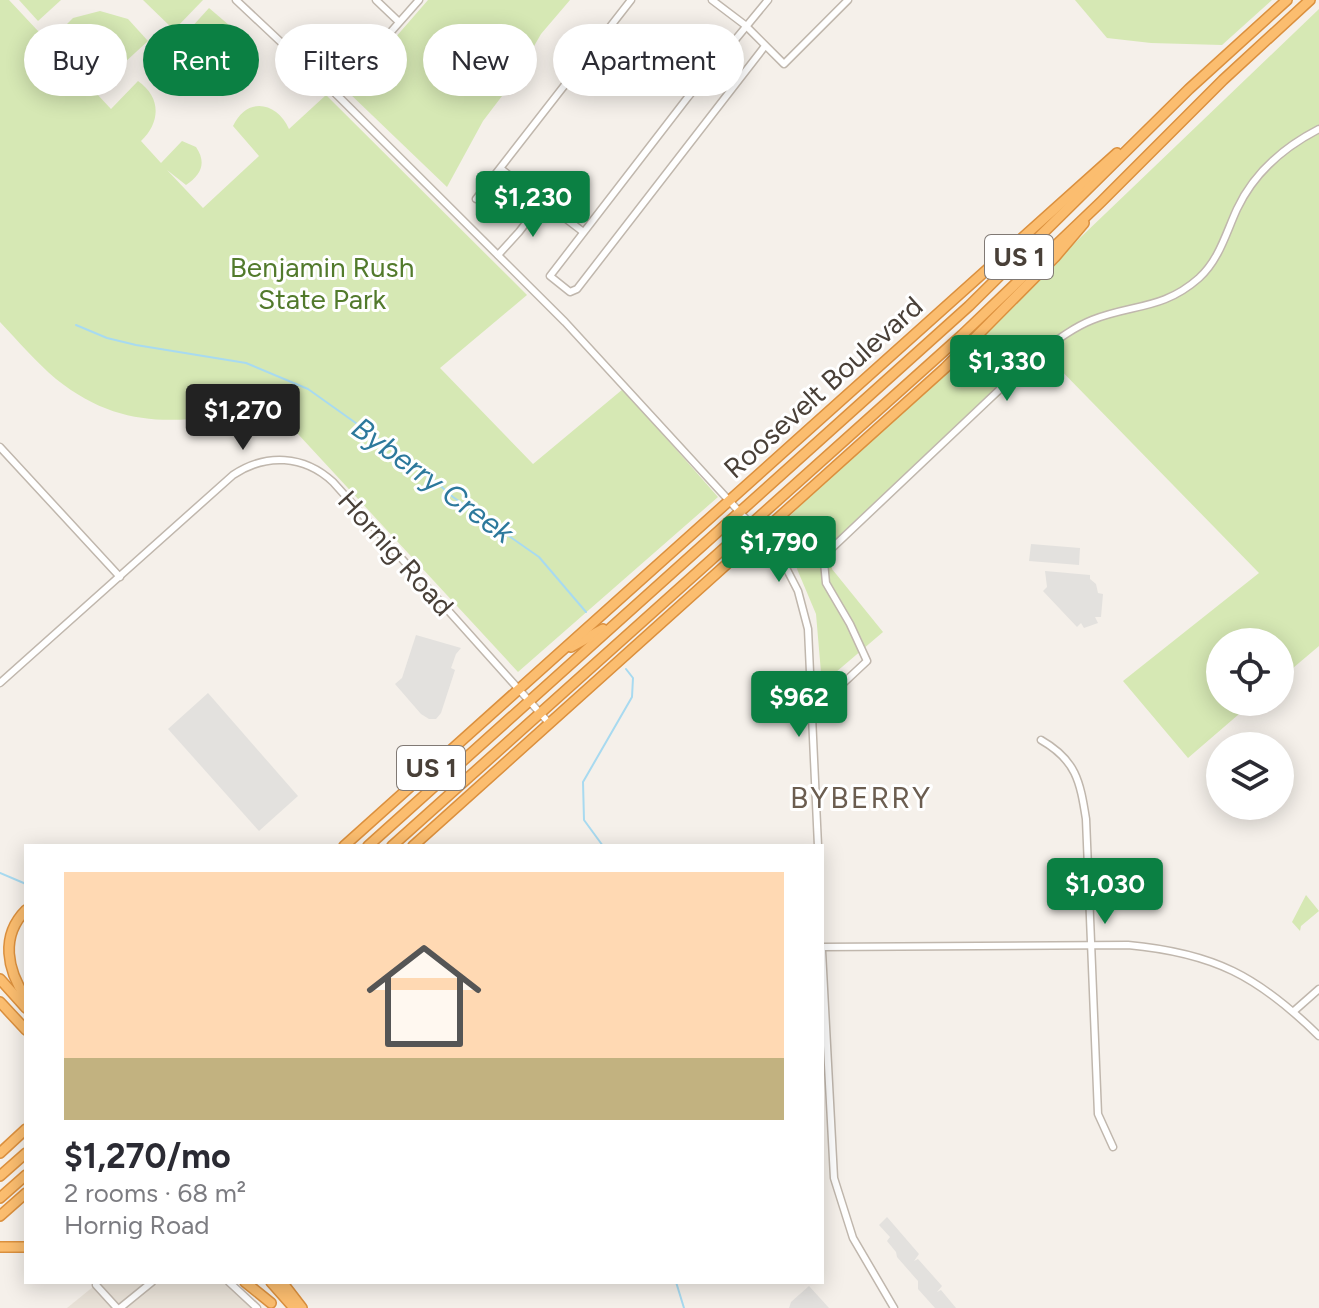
<!DOCTYPE html>
<meta charset="utf-8">
<style>
:root{--surface:#fff;--page:#f7f7f7;--text:#2b2b33;--muted:#7c7c81;--accent:#0b8043}
body{margin:0;font-family:Figtree,sans-serif;background:var(--page);color:var(--text);height:100vh;display:flex;flex-direction:column;font-size:30px;white-space:nowrap}
*{box-sizing:border-box;margin:0}
p{font-size:26px;color:var(--muted)}
.icon{flex:none;width:44px;height:44px;fill:none;stroke:currentColor;stroke-width:2;stroke-linecap:round;stroke-linejoin:round}
.map{position:relative;flex:1;overflow:hidden}
.details{position:absolute;left:24px;top:844px;width:800px;height:440px;display:flex;flex-direction:column;background:var(--surface);border-radius:0px;box-shadow:0 4px 20px #0003}
.details>*{flex:none}
.guide{position:absolute;left:24px;top:24px;width:800px;height:72px;display:flex;gap:16px}
.controls{position:absolute;left:1206px;top:628px;display:grid;gap:16px}
.controls a{display:grid;place-items:center;width:88px;height:88px;border-radius:50%;background:var(--surface);box-shadow:0 4px 20px #0003;font-size:40px}
.price{position:absolute;translate:-50% -68px;padding:0 18px;border-radius:8px;background:var(--accent);color:#fff;font-size:26px;line-height:52px;filter:drop-shadow(0 2px 4px #0008)}
.price::after{content:'';position:absolute;left:50%;top:48px;width:24px;height:18px;margin-left:-12px;background:inherit;clip-path:polygon(0 0,100% 0,50% 100%)}
.price.active{background:#222;color:#fff}
ul{padding:0;list-style:none}
li{display:grid;align-content:center;gap:16px;height:424px;padding:0 40px}
li span{display:grid;place-items:center;height:248px;border-radius:0px;color:#555}
li>.icon{margin-inline-start:auto}
span .icon{width:144px;height:144px;fill:#fffc;stroke-width:1}
li b{font-size:34px}
.pill{padding:0 28px;border-radius:36px;background:var(--surface);box-shadow:0 4px 20px #0003;font-size:28px;line-height:72px}
.pill.active{background:var(--accent);color:#fff}
.map>svg:first-child{display:block}
.residential{fill:#e9e2d8}
.green{fill:#d6e8b4}
.parking{fill:#e3e1de}
.lines{fill:none;stroke-linecap:round;stroke-linejoin:round}
.stream{stroke:#a8daf0;stroke-width:2}
.minor-casing{stroke:#c0b7ad;stroke-width:9}
.highway-casing{stroke:#db903e;stroke-width:12}
.minor{stroke:#fff;stroke-width:6}
.highway{stroke:#fbbd6f;stroke-width:9}
.labels{text-anchor:middle;dominant-baseline:central;stroke-width:6;stroke-linejoin:round;paint-order:stroke}
.shield{fill:#fff;stroke:#807974;stroke-width:2}
.shield-label{font-size:26px;font-weight:bold;fill:#494038}
.park-label{font-size:28px;fill:#527a2c;stroke:#fff}
.street-label{font-size:28px;fill:#494038;stroke:#fff}
.water-label{font-size:30px;font-style:italic;fill:#2d799c;stroke:#fff}
.neighbourhood-label{font-size:30px;letter-spacing:2px;fill:#6b5d50;stroke:#fff}
</style>
<div class="map">
<svg width="1319" height="1308" viewBox="0 0 1319 1308">
<rect width="100%" height="100%" fill="#f5f0ea"/>
<path class="residential" d="M99,1282H233L258,1308H67Z"/>
<g class="green">
<path d="M0,0H9L111,109L138,81C161,97 161,122 141,141L161,163L182,141L196,147C207,163 201,175 186,185L167,170L203,208L259,156L233,126C247,96 277,102 289,129L326,95L527,295L440,368L533,464L623,389L718,497L518,672L273,407C191,421 127,436 56,379C36,362 18,341 0,322Z"/>
<path d="M19,0H61L38,21Z"/>
<path d="M143,0H203L174,30Z"/>
<path d="M428,0H570L541,34L515,79L483,121L447,187L348,92Z"/>
<path d="M1075,0H1272L1222,45L1151,43L1107,38Z"/>
<path d="M209,8L243,37C229,67 194,73 171,50Z"/>
<path d="M1319,9V646L1280,679V642H1220V702H1253L1188,758L1123,681L1259,573L1046,355L832,543V569L883,632L822,684L816,614L792,557L774,531Z"/>
<path d="M100,11L128,19L148,41L100,85L53,38L73,18Z"/>
<path d="M1306,895L1319,911L1301,926L1300,931L1292,922Z"/>
</g>
<g class="parking">
<path d="M1031,544L1080,548L1079,565L1029,561Z"/>
<path d="M1045,571L1090,575V579L1096,584L1098,593L1103,594L1101,617H1095L1098,623L1084,628L1081,623L1077,627L1043,591L1047,587Z"/>
<path d="M416,635L461,648L456,654L451,668L455,670L441,713L436,719H429L421,714L395,684L402,678Z"/>
<path d="M208,693L298,796L259,831L168,729Z"/>
<path d="M887,1217L919,1254L914,1261L918,1259L942,1286L937,1292L941,1290L956,1308H935L918,1289V1281L897,1257L896,1252L887,1241L890,1237L879,1225Z"/>
<path d="M809,1286L829,1308H789L791,1302Z"/>
</g>
<g class="lines">
<g class="stream">
<path d="M76,325L107,338L136,345L246,363L308,389L426,473L453,497L539,557L586,612"/>
<path d="M603,846L584,820L583,782L632,697L633,678L626,669"/>
<path d="M0,873L26,884"/>
<path d="M676,1282L684,1308"/>
</g>
<g class="minor-casing">
<g id="minor">
<path d="M236,0L336,94L565,322L780,556L798,591L808,629L818,846"/>
<path d="M376,0L399,22"/>
<path d="M712,0L745,25L784,64L848,0"/>
<path d="M765,46L577,289L570,292L550,276L688,97L768,0"/>
<path d="M336,94L419,0"/>
<path d="M501,169L582,231"/>
<path d="M476,199L631,0"/>
<path d="M498,255L519,232L542,202"/>
<path d="M0,447L120,577"/>
<path d="M0,683L233,475C266,453 304,455 333,482L549,723"/>
<path d="M812,693L836,690L867,661L850,624L826,583L824,562L830,550L1035,356C1053,343 1072,328 1092,320C1132,304 1163,310 1199,278C1219,260 1226,233 1237,209C1254,173 1284,147 1319,129"/>
<path d="M1041,740C1076,760 1080,781 1086,819L1098,1114L1113,1147"/>
<path d="M822,947L1128,945C1214,953 1258,976 1319,1036"/>
<path d="M822,951L834,1178L853,1238L894,1308"/>
<path d="M1294,1011L1319,989"/>
<path d="M229,1282L257,1308"/>
<path d="M96,1285L117,1308"/>
<path d="M120,1308L152,1282"/>
</g>
</g>
<g class="highway-casing">
<g id="highway">
<path d="M571,647L603,629"/>
<path d="M344,846L1117,153"/>
<path d="M368,846L969,306L1189,89L1287,0"/>
<path d="M392,846L962,335L1101,202L1223,80L1310,0"/>
<path d="M413,846L945,368L1055,257L1084,223"/>
<path d="M26,910C0,936 7,970 26,998"/>
<path d="M0,979L26,1008"/>
<path d="M0,1002L26,1030"/>
<path d="M0,1153L26,1129"/>
<path d="M0,1176L26,1153"/>
<path d="M0,1198L26,1175"/>
<path d="M0,1216L26,1193"/>
<path d="M0,1247H26"/>
<path d="M245,1282L271,1303"/>
<path d="M271,1282L294,1308"/>
<path d="M282,1282L302,1308"/>
</g>
</g>
<use href="#minor" class="minor"/>
<use href="#highway" class="highway"/>
</g>
<g class="labels">
<g class="shield">
<rect x="985" y="235" width="68" height="44" rx="6"/>
<rect x="397" y="746" width="68" height="44" rx="6"/>
</g>
<g class="shield-label">
<text x="1019" y="257">US 1</text>
<text x="431" y="768">US 1</text>
</g>
<g class="park-label">
<text x="322" y="267">Benjamin Rush<tspan x="322" dy="32">State Park</tspan></text>
</g>
<g class="street-label">
<text transform="translate(823 387) rotate(-42)">Roosevelt Boulevard</text>
<text transform="translate(396 553) rotate(48)">Hornig Road</text>
</g>
<g class="water-label">
<text transform="translate(433 480) rotate(36)">Byberry Creek</text>
</g>
<g class="neighbourhood-label">
<text x="861" y="797">BYBERRY</text>
</g>
</g>
</svg>
<div class="controls">
<a><svg class="icon" aria-label="locate" viewBox="0 0 24 24"><circle cx="12" cy="12" r="6"/><path d="M12 2v4M12 18v4M2 12h4M18 12h4"/></svg></a>
<a><svg class="icon" aria-label="layers" viewBox="0 0 24 24"><path d="M12 4l9 5-9 5-9-5zM3 14l9 5 9-5"/></svg></a>
</div>
<b class="price" style="left:533px;top:239px">$1,230</b>
<b class="price" style="left:1007px;top:403px">$1,330</b>
<b class="price active" style="left:243px;top:452px">$1,270</b>
<b class="price" style="left:779px;top:584px">$1,790</b>
<b class="price" style="left:799px;top:739px">$962</b>
<b class="price" style="left:1105px;top:926px">$1,030</b>
<div class="guide">
<a class="pill">Buy</a>
<a class="pill active">Rent</a>
<a class="pill">Filters</a>
<a class="pill">New</a>
<a class="pill">Apartment</a>
</div>
<section class="details">
<ul>
<li><span style="background:linear-gradient(#ffd9b3 75%,#c2b280 0)"><svg class="icon" aria-label="home" viewBox="0 0 24 24"><path d="M3 11l9-7 9 7M6 9v11h12V9"/></svg></span><div><b>$1,270/mo</b><p>2 rooms · 68 m²</p><p>Hornig Road</p></div></li>
</ul>
</section>
</div>
